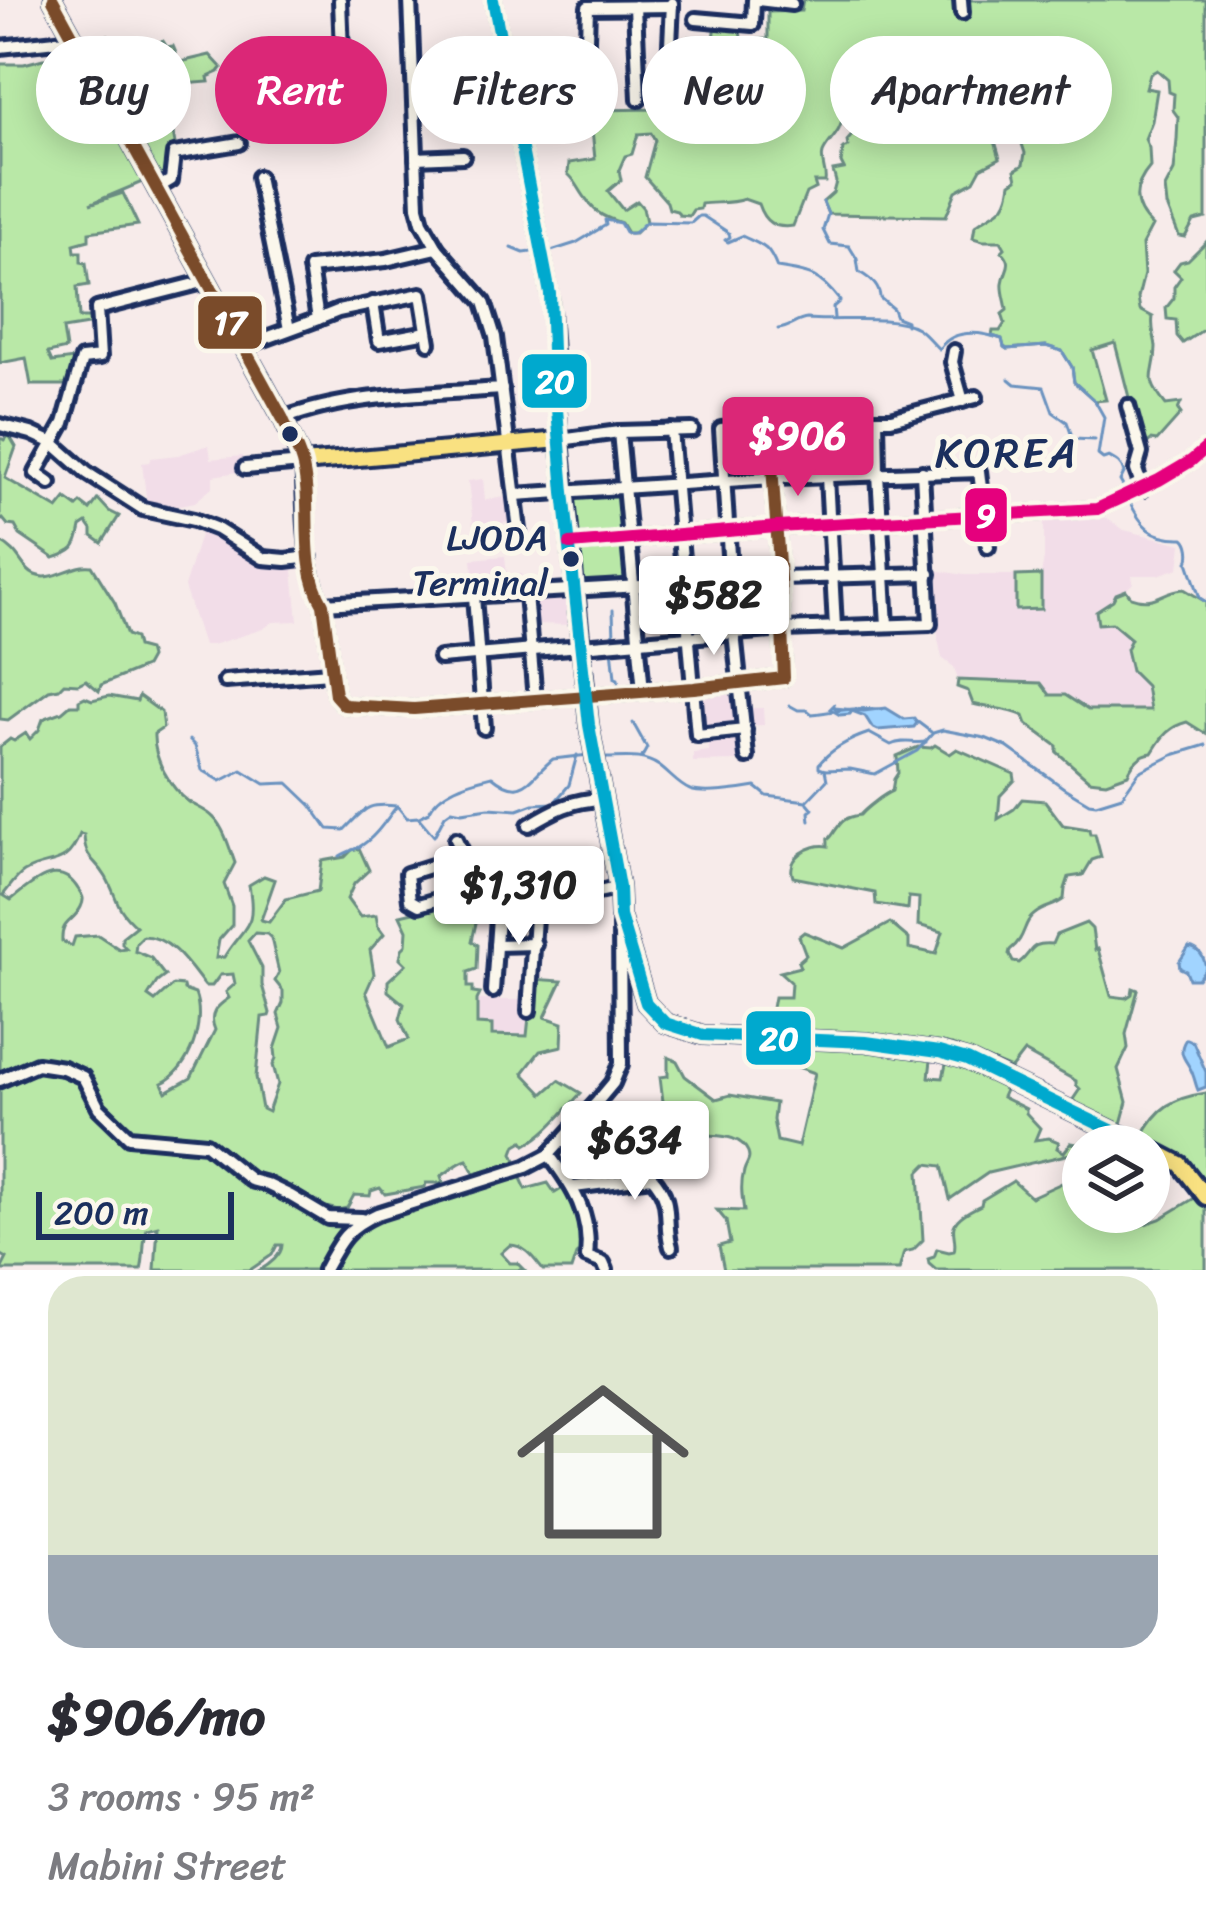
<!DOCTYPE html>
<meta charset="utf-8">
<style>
:root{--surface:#fff;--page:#f7f7f7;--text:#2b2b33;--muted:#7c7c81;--accent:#db2777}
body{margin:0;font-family:Sriracha,sans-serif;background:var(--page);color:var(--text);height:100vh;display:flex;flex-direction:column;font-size:45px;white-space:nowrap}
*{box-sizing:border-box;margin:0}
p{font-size:39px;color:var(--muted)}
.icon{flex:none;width:66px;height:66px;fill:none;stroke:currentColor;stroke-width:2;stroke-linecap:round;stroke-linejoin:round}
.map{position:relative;height:1270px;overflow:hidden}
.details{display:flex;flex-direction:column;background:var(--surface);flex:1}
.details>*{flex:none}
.top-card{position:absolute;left:36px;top:36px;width:1134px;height:108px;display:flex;gap:24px}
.buttons{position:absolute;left:1062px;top:1125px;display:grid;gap:24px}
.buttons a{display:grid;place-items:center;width:108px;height:108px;border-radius:50%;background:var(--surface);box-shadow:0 6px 30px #0003;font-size:60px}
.scale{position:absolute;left:36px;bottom:30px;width:198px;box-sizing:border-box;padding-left:12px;border:6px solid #1b2f5e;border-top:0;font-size:33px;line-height:42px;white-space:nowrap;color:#1b2f5e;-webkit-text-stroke:9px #fbf7ec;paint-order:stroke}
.price{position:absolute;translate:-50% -102px;padding:0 27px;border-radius:12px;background:#fff;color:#222;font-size:39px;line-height:78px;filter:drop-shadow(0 3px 6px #0008)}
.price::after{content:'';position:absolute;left:50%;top:72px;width:36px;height:27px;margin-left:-18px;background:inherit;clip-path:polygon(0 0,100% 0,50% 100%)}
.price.active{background:var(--accent);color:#fff}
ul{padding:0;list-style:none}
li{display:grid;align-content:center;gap:24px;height:636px;padding:0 48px}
li span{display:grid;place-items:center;height:372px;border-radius:36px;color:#555}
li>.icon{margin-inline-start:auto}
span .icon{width:216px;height:216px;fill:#fffc;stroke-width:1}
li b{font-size:51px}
.tag{padding:0 42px;border-radius:54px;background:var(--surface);box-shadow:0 6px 30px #0003;font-size:42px;line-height:108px}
.tag.active{background:var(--accent);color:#fff}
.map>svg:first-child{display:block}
.built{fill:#f2dde8}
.green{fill:#b9e8a7;stroke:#6a8c82;stroke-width:3;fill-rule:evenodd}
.water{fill:#a1d4ff;stroke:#6b92bf;stroke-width:3}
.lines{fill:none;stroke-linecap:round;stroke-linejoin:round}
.stream{stroke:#6b92bf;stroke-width:3}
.minor-casing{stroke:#1b2f5e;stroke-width:20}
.major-casing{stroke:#1b2f5e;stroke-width:22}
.minor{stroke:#fbf7ec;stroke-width:10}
.major{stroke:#f9e181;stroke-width:14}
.bus-1-casing{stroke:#fbf7ec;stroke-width:21}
.bus-2-casing{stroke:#fbf7ec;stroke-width:21}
.bus-3-casing{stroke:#fbf7ec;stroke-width:21}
.bus-1{stroke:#7a4b2a;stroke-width:12}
.bus-2{stroke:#00a9ce;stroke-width:12}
.bus-3{stroke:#e5007d;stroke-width:12}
.bus-dot{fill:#1b2f5e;stroke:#fbf7ec;stroke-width:4.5}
.labels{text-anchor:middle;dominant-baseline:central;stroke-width:10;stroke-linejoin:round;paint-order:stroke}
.bus-label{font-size:36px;fill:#1b2f5e;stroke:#fbf7ec;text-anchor:end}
.neighbourhood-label{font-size:42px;letter-spacing:3px;fill:#1b2f5e;stroke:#fbf7ec}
.line-badge{stroke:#fbf7ec;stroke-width:4.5}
.badge-label{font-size:33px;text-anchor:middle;font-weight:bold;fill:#fff}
</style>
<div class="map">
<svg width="1206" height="1270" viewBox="0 0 1206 1270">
<rect width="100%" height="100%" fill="#f7ebea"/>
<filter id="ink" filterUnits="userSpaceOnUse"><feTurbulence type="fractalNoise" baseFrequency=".00833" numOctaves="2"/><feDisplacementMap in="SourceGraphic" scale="24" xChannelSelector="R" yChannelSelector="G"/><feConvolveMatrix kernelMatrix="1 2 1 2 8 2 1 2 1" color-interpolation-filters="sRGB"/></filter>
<g filter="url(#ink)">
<g class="built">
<path d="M209,445L211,459L242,456L244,471L213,476V487L195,502L165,508L147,505L142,463L149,462L151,458L178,455Z"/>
<path d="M483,479L485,500L513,496L516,522L473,525L468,481Z"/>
<path d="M1044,508H1069L1071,520L1099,513L1124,530L1182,544L1179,568L1158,575H1132L1133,583L1126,590L1116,594L1113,600L1096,611L1131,639L1150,711L1088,710L1065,695L1050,696L1041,683L958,680L954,667L942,658L938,639L935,570L964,575H1041L1044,558Z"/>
<path d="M203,525L262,560L309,558V568L293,570L298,621L273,622L263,629L212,645H203L184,587Z"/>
<path d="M505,556L507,575L521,574L523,588L475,593L472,559Z"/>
<path d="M573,592L576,625L530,624L528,596Z"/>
<path d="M750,683L752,708H763L764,725L746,726V757H738L737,761L693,762V753L709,751L708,734L699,735L695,688Z"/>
<path d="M477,1000H529L528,1036L492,1035L477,1025Z"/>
</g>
<g class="green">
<path d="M803,0H1206V218L1194,221L1185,237L1179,236L1167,206L1165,188L1174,171L1177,140L1178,117L1173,110L1174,94L1169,92L1168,80L1157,70L1150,74L1146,88L1157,90L1152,121L1145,139L1149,148L1150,167C1133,187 1131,206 1152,226L1142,245L1144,274L1138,298L1140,310L1153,317C1151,329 1155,336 1156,347C1156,378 1142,375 1166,405L1181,403L1178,410L1181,414L1157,441L1151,440L1142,448L1115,343L1092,350L1106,400L1095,401L1074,382L1072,367L1062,351L1046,346L1007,349L1004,347L1002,339L992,336L993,331H1000L1005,323L1002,314L1007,310C1006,301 1002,292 1003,283C1005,268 1015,264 1002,251L1005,248L1001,241H983L973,238L975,226C996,209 1007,214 1011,183L1017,179L1015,170L1023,165L1025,153L1017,129L1022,121L1017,112H999L992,130L997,137L995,141L1000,158L981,168L974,181L956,191L946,216L828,214L823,202L833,193L836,182L833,171L844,169L841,163L843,149L848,147L847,141C852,135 861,126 866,122L863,112L873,56L860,58L854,55L842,72C846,90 847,111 839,129C835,137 826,145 823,153C820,163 827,171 825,182H814L816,188L806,193L793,226C774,229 764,222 758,204L744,199C731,204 715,202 701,204L700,209L693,210L689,216L679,215L677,211L669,209L667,202L645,177L655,140L651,133L638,134L632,154L625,156L619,170L621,180L608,191L623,210L637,201L643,208L646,222L635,233H627L621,223C606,218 596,214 587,200C579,190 577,182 568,174L569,163L595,159L590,110L662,109L665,117H678L689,60V37L714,39L716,24L740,25L741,40L768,39V12L801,11Z"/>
<path d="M108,35L114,43L132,38L136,48L163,41L167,47L173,46L176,53L170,56L172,64L210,55L222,68L219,72L208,77L209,82L172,85L173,102L168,104L175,144L173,146L170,178L158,185L81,45Z"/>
<path d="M43,59H52L54,69L62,66L68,75L82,67L147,180L90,204L123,193L138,225L89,232V240L74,244L75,252H81V262L86,263L89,285L77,287L79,318H93L94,324L63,329L66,349L48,353L52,362L80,358L73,385H31L26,358L0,363V64H24Z"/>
<path d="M1206,242V328L1183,343L1177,336L1176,320L1167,319L1166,308L1174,298V287L1181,277L1174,270L1180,262L1188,260Z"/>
<path d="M9,435L16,447L5,478L58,509L66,499L77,507L81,503L90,510L98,499L109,511L119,516L102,543L92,536V530L87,523L81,527C77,550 74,551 54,558L20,535L15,526L8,525L3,519L0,521V438L5,440Z"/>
<path d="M621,492L632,584L578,587L568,496Z"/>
<path d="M0,542C21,552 21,569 35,575C54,583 72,563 92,566L115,603L127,635L135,638L137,647L148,650L150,658L145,667L101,685L99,691L86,680L78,684L64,683L59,688L49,690L8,720L0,719Z"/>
<path d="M1041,575V609L1016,610V576Z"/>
<path d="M1184,589L1206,602V734L1187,722C1167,727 1161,739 1152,753C1140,754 1132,764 1128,774L1106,782L1089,780L1057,752V746L1027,724L1024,716C1008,708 992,709 973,704L968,691L957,687L958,680L1041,683L1050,695H1065L1088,710H1150L1146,686L1131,671L1126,649L1131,639L1112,623L1098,624L1096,611L1113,600L1116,594L1126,590L1131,597C1156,606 1162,590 1184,589Z"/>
<path d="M109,696L137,701L139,696L161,712L163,728L154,734C153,758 170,788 189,802C197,807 208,811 214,818C224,828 230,849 235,863L224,884L232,906V925L219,940L216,958L224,957C244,924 257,930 249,885L264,876L275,880L261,920L269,922L286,899L318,891L322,861L345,857L352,850L359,848L369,870L354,884L347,899L360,917L376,915L378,926L384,934L370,950L374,974L366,992L389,1047L409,1039L400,1019L404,1004L388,991V981L406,964L400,958L402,949L406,945L407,930L400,915L482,896L472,941L478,945L477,969L468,972V987H473V993L480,994L477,1000V1024L492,1025V1035L527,1036L533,979L562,981L545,1017L563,1023L562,1046L540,1051L523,1073L543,1094L559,1080L581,1093C563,1112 549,1132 526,1145L523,1141L516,1145L513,1153L519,1168L479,1182L467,1160C456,1163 451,1171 441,1176L443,1182L440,1183H426L425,1187L385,1194L380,1188L371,1191L370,1196L354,1195L347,1208L338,1210L323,1206L321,1217L336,1221L337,1226L351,1225L323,1270H260C269,1265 282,1255 282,1245H277L272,1255L250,1270H155L158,1226L147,1229C142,1243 145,1255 141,1270H1L7,1258L0,1254V747L10,739L14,741L26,733L30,739L39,730L43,719L62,712L70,705H79V700L85,697L92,700ZM80,834L84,835C85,861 95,858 106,877C118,898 115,908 136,926L122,937V944L126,948L119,949L98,935L75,937L72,946L62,941C61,920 73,923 81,907C85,899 83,896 78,889C58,857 30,885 11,900L3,895C9,888 16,877 24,872C50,857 66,870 80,834ZM255,933L267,934L271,938L279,973L275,981L283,991V1003L278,1014L282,1028L275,1049L276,1058L273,1065L278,1084L268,1112L262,1109L256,1077L262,1017L269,1016L270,1013L262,985V968L248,941ZM143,936C171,936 190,967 205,986H212L220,975L233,974L235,984L226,992L229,998C216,1007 208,1014 215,1030L191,1078L166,1092L162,1083C190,1070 206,1022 195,994L184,990L183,986L173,985L155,1001L148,996L157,982L165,976L151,958L135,951L136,943Z"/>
<path d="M935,745L950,754L957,749L1014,774L1015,780L1000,796L998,819L1014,809L1022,799L1045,801L1063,825L1089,829L1090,834H1095L1101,857L1092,860L1083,875L1069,877L1065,889L1064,899C1054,907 1045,906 1035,914C1022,923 1027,937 1010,950L1009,954L1013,962L1019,963C1033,952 1029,942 1052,944L1056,935L1086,923L1092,929L1095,950L1098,949L1111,996L1126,998L1132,994L1133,988L1138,990L1126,1034L1128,1048L1118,1069L1127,1102L1121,1124L1072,1101L1080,1089L1076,1085V1081L1024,1052L1011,1069L952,1045L859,1033L768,1030L774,997H790L791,982L780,972L800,967L798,962L806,955L799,936L804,932L844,948L890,923L909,939V948L936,954L943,932L918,925L919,898L909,897L908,909L876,904L875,893L793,877C786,858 810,843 828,846C828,832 826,845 833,834C841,822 844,817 860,815C865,809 884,794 892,791L894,779L898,773L897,756L918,747L931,748Z"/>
<path d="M794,1039L932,1052L929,1077L943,1078L948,1055L1009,1081L1002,1097L1026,1109V1113L1040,1128L1035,1140L1049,1138L1059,1142L1057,1148L1064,1152L1071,1143L1087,1146H1083V1150L1079,1152L988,1173L950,1199L942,1166L927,1164L919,1172L923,1240L913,1250L904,1252L899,1270H724L719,1246L730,1243L726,1221L717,1210L744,1211C742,1197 740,1185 744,1171C746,1163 751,1161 748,1152C739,1131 710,1138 695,1133C684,1130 678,1126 666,1126L660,1077L668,1076V1057L677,1061L685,1076L716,1099L730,1095L775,1103L773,1120L777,1141L798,1146L815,1073L792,1065Z"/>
<path d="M1206,1093V1182L1189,1162L1142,1137C1157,1107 1173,1098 1206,1093Z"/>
<path d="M519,1174L526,1189L548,1183L555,1193L563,1188L556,1177L562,1174L584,1225L585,1247L576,1255L571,1270H543C534,1259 525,1245 510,1245L501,1253L510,1263H517L524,1270H331L354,1229L370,1220Z"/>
<path d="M1075,1177L1083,1179V1212H1122L1114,1223L1137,1227L1160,1219L1198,1196L1206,1209V1270H936L929,1264L928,1259L934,1257L937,1249L949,1252L954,1251C957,1242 952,1234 954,1226C957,1216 973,1209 981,1205L982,1200C987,1197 1012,1182 1013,1181L1031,1197Z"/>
</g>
<g class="water">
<path d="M834,705L835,708L864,711L886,708L904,719L914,718L917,723L914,727L878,730L872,727L865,716L852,711L850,714L840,715L830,709Z"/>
<path d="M1189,947C1200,949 1204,957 1206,968L1198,979H1189L1186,971L1180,968L1179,962Z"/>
<path d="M1186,1039L1193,1042L1206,1072V1087L1198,1090C1196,1086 1195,1080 1193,1075C1189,1061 1175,1055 1186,1039Z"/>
</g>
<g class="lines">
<g class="stream">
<path d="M823,202L828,214L823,230L830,244L849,246L857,259L859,272C868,277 880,285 880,298L893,309L896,317L906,321V325"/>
<path d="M512,248L524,253L539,251"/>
<path d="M548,252L576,243L606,225L605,220L620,223L625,232C636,237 638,227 646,222L691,223L699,216H703L729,233L730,237L725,240L728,242L742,236C763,246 768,245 777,268C810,273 819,274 840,301L833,307L834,318"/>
<path d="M778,329C790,328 796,320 807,319C836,322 893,314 917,328C925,333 932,343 939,349C954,328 981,332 1002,339L1004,347L1007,349L1046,346L1062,351L1072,367L1074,382L1095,401L1104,417L1098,455L1103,459L1109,457C1116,461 1122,464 1124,473L1120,481L1124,488"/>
<path d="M1009,379L1015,384L1044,387L1053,412L1067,422L1073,439L1095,440"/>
<path d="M1128,498C1141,527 1152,539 1184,538C1190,543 1191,555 1188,562L1200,598L1206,602"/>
<path d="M613,610L614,638"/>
<path d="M612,648L615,678L618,679L619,689"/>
<path d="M789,705L798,710H807L812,714C836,711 858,707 881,709"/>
<path d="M915,720L931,732"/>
<path d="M633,723L647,748L642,757"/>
<path d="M189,740L195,746L202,770L221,781L242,770L265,784L288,783L311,805L328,829L344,830C366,808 366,803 397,806"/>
<path d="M603,758C623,758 642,754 659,766C670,774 678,785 690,790C704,795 740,790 756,787L767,796L807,801"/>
<path d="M825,770L850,769L875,774L917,751L933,733L943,730L985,738L1007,747L1064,788L1089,803L1096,804L1122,796L1139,772L1173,755L1206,745"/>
<path d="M807,801L827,780L825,770L819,768V764C831,749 851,739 869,733L891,745C904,739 913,744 926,742"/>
<path d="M808,803L813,809L809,812L810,821"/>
<path d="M419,817L429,812C439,790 468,782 492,776C523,802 530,777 553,759L589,755"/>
<path d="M340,856C346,852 353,850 359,847C375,838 386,820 397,806L407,818L418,817L434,836L445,815L452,810L462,812L489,808L518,810L534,804L554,803L569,785L577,755"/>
</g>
<g class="minor-casing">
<g id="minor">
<path d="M340,0L343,80L349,89L358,88"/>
<path d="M410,0L418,207L422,222L437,248L484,302L495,337L519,530"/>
<path d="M493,0L550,294L560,440L619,432L692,430"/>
<path d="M758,0L792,4"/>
<path d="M961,0L962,13"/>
<path d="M635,6L639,99"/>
<path d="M696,19L753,24L754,0"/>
<path d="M0,47L75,39"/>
<path d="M667,106L672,3"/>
<path d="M514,116L552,107L585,104L588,7L672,6"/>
<path d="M416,158L463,156"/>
<path d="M258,177L289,329"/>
<path d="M156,189L171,180L174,154L239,143"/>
<path d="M373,303L379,341L427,332"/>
<path d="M318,319L338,311L421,294L429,343"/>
<path d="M242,347L318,319L310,268L386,260L437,248"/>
<path d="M954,351L952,362L963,401"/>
<path d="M1128,406L1141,453L1136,470L1143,489"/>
<path d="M283,419C351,393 430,394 502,389"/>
<path d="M877,419L878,474L887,625"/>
<path d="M824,420L835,627"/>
<path d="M0,425L31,433L53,443L87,473L143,509L194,520L217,529L263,558L286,560L310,557"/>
<path d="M671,430L697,735L745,730"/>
<path d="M619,432L643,691"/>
<path d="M245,468L303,463C306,504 303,570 323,604L335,695L344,705L414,709L694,688L784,678L780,578L769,424"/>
<path d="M50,483L36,473L64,423L82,359L100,357L97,309L207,281"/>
<path d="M515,495L773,478L979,471L988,547"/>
<path d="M570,544L777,527L1097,509L1159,480L1191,461L1206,448"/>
<path d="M526,594L535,700"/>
<path d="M474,596L484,728"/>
<path d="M323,604L780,578L929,574"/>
<path d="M440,658L783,629L930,624L922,472"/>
<path d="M225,681L330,673"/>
<path d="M747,757L734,633L721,429L838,419H891L976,397"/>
<path d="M529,825C554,810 572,800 602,799"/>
<path d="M456,839L476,881L467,891L419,905L410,900L407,874L464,856"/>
<path d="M476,881L489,877L499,902L493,991"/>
<path d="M499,902C539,901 580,898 619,887"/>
<path d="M496,945L535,944"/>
<path d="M529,1011L536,901"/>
<path d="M0,1080L37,1064L63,1068L83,1077L99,1108L129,1137L206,1144L251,1180L266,1184L291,1196L328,1218L362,1219"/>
<path d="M549,1155C573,1186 592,1216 587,1257L603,1263L606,1270"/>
<path d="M574,1187L652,1177C675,1202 663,1221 671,1247"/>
<path d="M324,1270C340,1240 346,1228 377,1214L526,1167L549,1155L598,1101L613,1083L621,1064L620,925"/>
</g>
</g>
<g class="major-casing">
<g id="major">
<path d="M53,0L283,419L303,463L560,440L589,725L619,887L620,916L646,1003L665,1023L703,1035L866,1042L939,1052L967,1060L1144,1146"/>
<path d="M1149,1148L1180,1164L1206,1197"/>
</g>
</g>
<use href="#minor" class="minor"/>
<use href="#major" class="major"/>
<g class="bus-1-casing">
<path id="bus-1" d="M53,0L283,419C289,433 298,448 302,463C314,507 298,563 323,604L335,695L344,705L414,709L694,688L784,678L780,578L769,424"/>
</g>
<g class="bus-2-casing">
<path id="bus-2" d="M493,0L550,294L552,350L564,492L589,725L619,887L620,916L646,1003L665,1023L703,1035L866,1042L939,1052L967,1060L1144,1146"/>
</g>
<g class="bus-3-casing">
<path id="bus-3" d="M570,544L777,527L1097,509L1159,480L1191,461L1206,448"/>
</g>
<use href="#bus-1" class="bus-1"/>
<use href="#bus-2" class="bus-2"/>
<use href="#bus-3" class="bus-3"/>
</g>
</g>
<g class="bus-dot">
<circle cx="290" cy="434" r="10"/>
<circle cx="571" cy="559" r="10"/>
</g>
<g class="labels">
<g class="bus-label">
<text x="548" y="538">LJODA<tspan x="548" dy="45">Terminal</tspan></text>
</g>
<g class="neighbourhood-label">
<text x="1007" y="453">KOREA</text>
</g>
</g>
<g class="line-badge">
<rect x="196" y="294" width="68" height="57" rx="12" fill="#7a4b2a"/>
<rect x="520" y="352" width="69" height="58" rx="12" fill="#00a9ce"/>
<rect x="963" y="486" width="46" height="58" rx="12" fill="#e5007d"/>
<rect x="744" y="1009" width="69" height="58" rx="12" fill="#00a9ce"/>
</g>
<g class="badge-label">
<text x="230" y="334">17</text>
<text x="555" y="393">20</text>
<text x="986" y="527">9</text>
<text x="779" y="1050">20</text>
</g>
</svg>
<div class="buttons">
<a><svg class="icon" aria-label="layers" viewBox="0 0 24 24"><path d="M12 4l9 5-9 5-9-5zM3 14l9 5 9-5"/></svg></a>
</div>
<div class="scale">200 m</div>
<b class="price active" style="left:798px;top:499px">$906</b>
<b class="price" style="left:714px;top:658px">$582</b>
<b class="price" style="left:519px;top:948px">$1,310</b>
<b class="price" style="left:635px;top:1203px">$634</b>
<div class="top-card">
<a class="tag">Buy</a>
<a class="tag active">Rent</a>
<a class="tag">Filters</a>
<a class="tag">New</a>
<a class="tag">Apartment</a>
</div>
</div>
<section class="details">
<ul>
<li><span style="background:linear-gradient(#dfe7d0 75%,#9aa5b1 0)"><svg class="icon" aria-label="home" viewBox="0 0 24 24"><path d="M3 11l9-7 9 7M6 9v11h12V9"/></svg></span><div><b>$906/mo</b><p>3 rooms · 95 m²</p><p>Mabini Street</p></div></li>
</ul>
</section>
